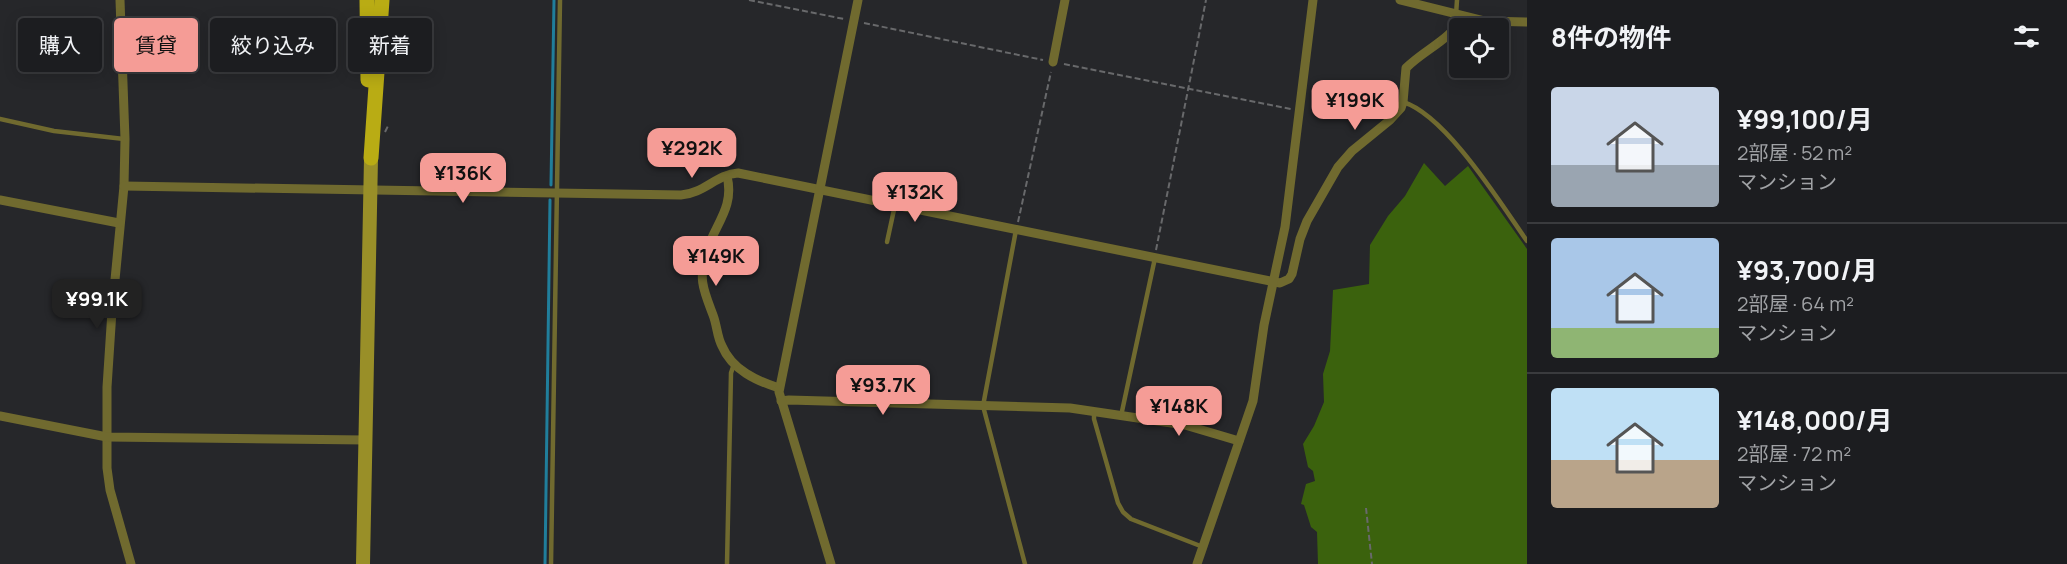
<!DOCTYPE html>
<html lang="ja">
<meta charset="utf-8">
<style>
:root{--surface:#1c1d20;--page:#292a2d;--text:#f1f3f6;--muted:#a0a2a5;--line:#3a3b3e;--accent:#f59c96}
body{margin:0;font-family:Manrope,"Noto Sans JP",sans-serif;background:var(--page);color:var(--text);height:100vh;display:flex;flex-direction:column;font-size:22px;white-space:nowrap}
*{box-sizing:border-box;margin:0}
p{font-size:20px;color:var(--muted)}
.icon{flex:none;width:33px;height:33px;fill:none;stroke:currentColor;stroke-width:2;stroke-linecap:round;stroke-linejoin:round}
.map{position:relative;flex:1;overflow:hidden}
.side{display:flex;flex-direction:column;background:var(--surface);width:540px}
.side>*{flex:none}
.banner{position:absolute;left:18px;top:18px;width:570px;height:54px;display:flex;gap:12px}
.controls{position:absolute;left:1449px;top:18px;display:grid;gap:12px}
.controls a{display:grid;place-items:center;width:60px;height:60px;border-radius:6px;background:var(--surface);box-shadow:0 3px 15px #0003,0 0 0 2px var(--line);font-size:30px}
.price{position:absolute;translate:-50% -51px;padding:0 14px;border-radius:12px;background:var(--accent);color:#111;font-size:20px;line-height:39px;filter:drop-shadow(0 2px 3px #0008)}
.price::after{content:'';position:absolute;left:50%;top:36px;width:18px;height:14px;margin-left:-9px;background:inherit;clip-path:polygon(0 0,100% 0,50% 100%)}
.price.selected{background:#222;color:#fff}
ul{padding:0;list-style:none}
li{display:flex;align-items:center;gap:18px;height:150px;padding:0 24px}
li+li{border-top:2px solid var(--line)}
li span{display:grid;place-items:center;flex:none;width:168px;height:120px;border-radius:6px;color:#555}
li>.icon{margin-inline-start:auto}
span .icon{width:72px;height:72px;fill:#fffc;stroke-width:1}
li b{font-size:26px}
h2{display:flex;justify-content:space-between;align-items:center;height:72px;padding:0 24px;font-size:26px}
.pill{padding:0 21px;border-radius:6px;background:var(--surface);box-shadow:0 3px 15px #0003,0 0 0 2px var(--line);font-size:21px;line-height:54px}
.pill.selected{background:var(--accent);color:#111}
main{display:flex;flex:1;min-height:0}
.map>svg:first-child{display:block}
.forest{fill:#3b620d}
.lines{fill:none;stroke-linecap:round;stroke-linejoin:round}
.stream{stroke:#207e9b;stroke-width:3}
.path{stroke:#68696b;stroke-width:2;stroke-dasharray:6 3;stroke-linecap:butt}
.lane{stroke:#706a2f;stroke-width:4.5}
.street{stroke:#706a2f;stroke-width:9}
.secondary{stroke:#998f28;stroke-width:14}
.primary{stroke:#b9ac14;stroke-width:15}
</style>
<main>
<div class="map">
<svg width="1527" height="564" viewBox="0 0 1527 564">
<rect width="100%" height="100%" fill="#26272a"/>
<path class="forest" d="M1424,163L1445,186L1468,166L1527,249V564H1318L1317,532L1311,527L1304,505L1301,504L1306,484L1315,481L1313,471L1308,467L1303,444L1314,426L1324,402L1323,374L1330,351L1333,290L1369,284L1370,245L1388,216L1405,196Z"/>
<g class="lines">
<g class="stream">
<path d="M551,185L554,0"/>
<path d="M545,564L550,200"/>
</g>
<g class="path">
<path d="M749,0L844,19"/>
<path d="M864,23L1043,60"/>
<path d="M1064,64L1291,109"/>
<path d="M385,132L389,124"/>
<path d="M1018,222L1051,72"/>
<path d="M1156,250L1206,0"/>
<path d="M1366,508L1372,564"/>
</g>
<g class="lane">
<path d="M1456,15L1457,0"/>
<path d="M1403,102C1446,115 1501,204 1527,241"/>
<path d="M0,119L54,131L124,139"/>
<path d="M1016,230L983,406L1025,564"/>
<path d="M887,242L895,205"/>
<path d="M1094,413V419L1118,503L1123,512L1131,519L1203,547"/>
<path d="M1121,416L1155,258"/>
<path d="M551,564L560,0"/>
<path d="M727,564L731,373L734,364"/>
</g>
<g class="street">
<path d="M120,0L125,139L124,186L112,311L107,387V468L110,490L131,564"/>
<path d="M1400,0L1485,21L1527,22"/>
<path d="M1053,62L1065,0"/>
<path d="M727,176C735,208 714,225 706,253C698,280 704,291 713,315C717,325 717,337 722,346C732,370 757,381 779,388"/>
<path d="M124,186L681,195C703,194 717,174 738,173L1280,283L1289,279L1292,274L1300,239L1307,221L1338,167L1352,151L1390,120L1401,108L1403,102L1406,68C1425,49 1449,41 1463,17"/>
<path d="M0,200L119,223"/>
<path d="M781,401L789,400L1070,408L1185,425L1239,441"/>
<path d="M0,416L107,437L366,440"/>
<path d="M831,564L779,392L858,0"/>
<path d="M1197,564L1253,401L1264,325L1285,227L1313,0"/>
</g>
<path class="secondary" d="M363,564L371,158"/>
<g class="primary">
<path d="M367,0L368,80"/>
<path d="M371,158L382,0"/>
</g>
</g>
</svg>
<div class="controls">
<a><svg class="icon" aria-label="locate" viewBox="0 0 24 24"><circle cx="12" cy="12" r="6"/><path d="M12 2v4M12 18v4M2 12h4M18 12h4"/></svg></a>
</div>
<b class="price" style="left:1355px;top:131px">¥199K</b>
<b class="price" style="left:692px;top:179px">¥292K</b>
<b class="price" style="left:463px;top:204px">¥136K</b>
<b class="price" style="left:915px;top:223px">¥132K</b>
<b class="price" style="left:716px;top:287px">¥149K</b>
<b class="price selected" style="left:97px;top:330px">¥99.1K</b>
<b class="price" style="left:883px;top:416px">¥93.7K</b>
<b class="price" style="left:1179px;top:437px">¥148K</b>
<div class="banner">
<a class="pill">購入</a>
<a class="pill selected">賃貸</a>
<a class="pill">絞り込み</a>
<a class="pill">新着</a>
</div>
</div>
<section class="side">
<h2>8件の物件<svg class="icon" aria-label="filters" viewBox="0 0 24 24"><path d="M4 7h16M4 17h16"/><circle cx="9" cy="7" r="2"/><circle cx="15" cy="17" r="2"/></svg></h2>
<ul>
<li><span style="background:linear-gradient(#c9d6e8 65%,#9aa5b1 0)"><svg class="icon" aria-label="home" viewBox="0 0 24 24"><path d="M3 11l9-7 9 7M6 9v11h12V9"/></svg></span><div><b>¥99,100/月</b><p>2部屋 · 52 m²</p><p>マンション</p></div></li>
<li><span style="background:linear-gradient(#a9c7e8 75%,#8fb573 0)"><svg class="icon" aria-label="home" viewBox="0 0 24 24"><path d="M3 11l9-7 9 7M6 9v11h12V9"/></svg></span><div><b>¥93,700/月</b><p>2部屋 · 64 m²</p><p>マンション</p></div></li>
<li><span style="background:linear-gradient(#bfe0f5 60%,#b9a48a 0)"><svg class="icon" aria-label="home" viewBox="0 0 24 24"><path d="M3 11l9-7 9 7M6 9v11h12V9"/></svg></span><div><b>¥148,000/月</b><p>2部屋 · 72 m²</p><p>マンション</p></div></li>
</ul>
</section>
</main>
